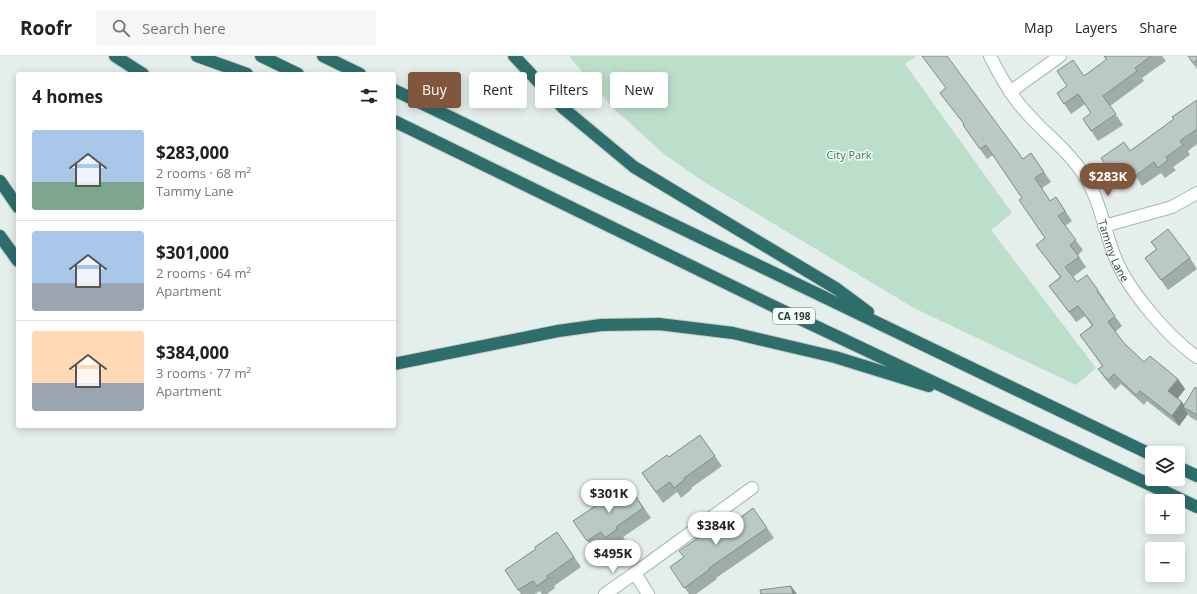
<!DOCTYPE html>
<meta charset="utf-8">
<style>
:root{--surface:#fff;--page:#f6f6f6;--text:#202124;--muted:#757577;--line:#e0e0e0;--accent:#80563c}
body{margin:0;font-family:"Open Sans",sans-serif;background:var(--page);color:var(--text);height:100vh;display:flex;flex-direction:column;font-size:15px;white-space:nowrap}
*{box-sizing:border-box;margin:0}
p{font-size:13px;color:var(--muted)}
.icon{flex:none;width:22px;height:22px;fill:none;stroke:currentColor;stroke-width:2;stroke-linecap:round;stroke-linejoin:round}
.map{position:relative;flex:1;overflow:hidden}
.side{position:absolute;left:16px;top:16px;width:380px;height:356px;display:flex;flex-direction:column;background:var(--surface);border-radius:4px;box-shadow:0 2px 10px #0003}
.side>*{flex:none}
.banner{position:absolute;left:408px;top:16px;width:380px;height:36px;display:flex;gap:8px}
.controls{position:absolute;left:1145px;top:390px;display:grid;gap:8px}
.controls a{display:grid;place-items:center;width:40px;height:40px;border-radius:4px;background:var(--surface);box-shadow:0 2px 10px #0003;font-size:20px}
.price{position:absolute;translate:-50% -34px;padding:0 9px;border-radius:14px;background:#fff;color:#222;font-size:13px;line-height:26px;filter:drop-shadow(0 1px 2px #0008)}
.price::after{content:'';position:absolute;left:50%;top:24px;width:12px;height:9px;margin-left:-6px;background:inherit;clip-path:polygon(0 0,100% 0,50% 100%)}
.price.current{background:var(--accent);color:#fff}
ul{padding:0;list-style:none}
li{display:flex;align-items:center;gap:12px;height:100px;padding:0 16px}
li+li{border-top:1px solid var(--line)}
li span{display:grid;place-items:center;flex:none;width:112px;height:80px;border-radius:4px;color:#555}
li>.icon{margin-inline-start:auto}
span .icon{width:48px;height:48px;fill:#fffc;stroke-width:1}
li b{font-size:17px}
h2{display:flex;justify-content:space-between;align-items:center;height:48px;padding:0 16px;font-size:17px}
.chip{padding:0 14px;border-radius:4px;background:var(--surface);box-shadow:0 2px 10px #0003;font-size:14px;line-height:36px}
.chip.current{background:var(--accent);color:#fff}
header{display:flex;align-items:center;gap:24px;box-sizing:border-box;height:56px;padding:0 20px;background:var(--surface);border-bottom:1px solid var(--line)}
header strong{font-size:19px}
nav{display:flex;gap:22px;margin-inline-start:auto;font-size:14px}
.search{width:280px;height:36px;background:var(--page);display:flex;align-items:center;gap:10px;box-sizing:border-box;padding:0 14px;border-radius:4px;color:var(--muted);font-size:15px}
.map>svg:first-child{display:block}
.green{fill:#bcdfcb}
.lines{fill:none;stroke-linecap:round;stroke-linejoin:round}
.minor-casing{stroke:#a6b6b3;stroke-width:14}
.highway-casing{stroke:#c1cac8;stroke-width:14}
.minor{stroke:#fff;stroke-width:12}
.highway{stroke:#2d6e6a;stroke-width:12}
.wall{fill:#9fada9}
.shaded-wall{fill:#828d89}
.building{fill:#b9c9c4;stroke:#828d89}
.labels{text-anchor:middle;dominant-baseline:central;stroke-width:3;stroke-linejoin:round;paint-order:stroke}
.shield{fill:#f5faf8;stroke:#617874;stroke-width:1}
.shield-label{font-size:10px;font-weight:bold;fill:#22403c}
.park-label{font-size:11px;fill:#2b7954;stroke:#f5faf8}
.street-label{font-size:11px;fill:#22403c;stroke:#f5faf8}
</style>
<header>
<strong>Roofr</strong>
<div class="search"><svg class="icon" aria-label="search" viewBox="0 0 24 24"><circle cx="10" cy="10" r="6"/><path d="M15 15l6 6"/></svg>Search here</div>
<nav><a>Map</a><a>Layers</a><a>Share</a></nav>
</header>
<div class="map">
<svg width="1197" height="538" viewBox="0 0 1197 538">
<rect width="100%" height="100%" fill="#e4eeeb"/>
<path class="green" d="M569,0H916L905,8L1012,157L991,174L1096,312L1076,329L914,252L701,124L664,98L613,52Z"/>
<g class="lines">
<g class="minor-casing">
<g id="minor">
<path id="s1" d="M990,0C1000,20 1011,40 1026,56C1045,78 1068,94 1084,119C1100,143 1104,174 1115,201C1127,233 1169,282 1197,301"/>
<path d="M1010,36L1060,0"/>
<path d="M1104,170L1172,151L1197,137"/>
<path d="M605,538L635,517"/>
<path d="M648,538L635,517L752,432"/>
</g>
</g>
<g class="highway-casing">
<g id="highway">
<path d="M115,0L143,18"/>
<path d="M197,0L247,18"/>
<path d="M261,0L298,18"/>
<path d="M323,0L360,18"/>
<path d="M514,0L563,52L634,111L837,233L868,256"/>
<path d="M394,34L1152,399"/>
<path d="M394,65L777,252L1197,451"/>
<path d="M0,125L18,151"/>
<path d="M0,180L18,205"/>
<path d="M394,308L558,275L601,269L659,268L733,277L835,301L929,330"/>
<path d="M1178,411L1197,420"/>
</g>
</g>
<use href="#minor" class="minor"/>
<use href="#highway" class="highway"/>
</g>
<g class="wall">
<path d="M1104,0H1162L1166,5L1142,22L1144,25L1110,50L1123,69L1098,85L1083,63L1091,57L1085,48L1071,58L1057,37L1084,20L1106,4Z"/>
<path d="M1197,0V13L1191,5Z"/>
<path d="M946,33L1023,103L1031,97L1051,126L1042,132L1050,145L1056,141L1072,165L1065,170L1083,194L1078,199L1086,211L1073,221L1077,226L1098,234L1105,244L1104,245L1122,270L1115,276L1124,287L1144,306L1178,323L1185,333L1177,343L1182,346L1184,349L1197,333V365L1190,361L1188,358L1179,370L1147,345L1144,349L1121,328L1115,334L1106,324L1098,313L1102,310L1080,279L1092,270L1085,260L1076,266L1049,230L1060,221L1036,189L1045,182L1022,142L993,99L987,103L963,69L964,68L940,37Z"/>
<path d="M1197,44V88L1188,95L1190,99L1173,111L1176,114L1165,122L1161,117L1142,130L1137,122L1122,133L1101,102L1130,95L1174,63Z"/>
<path d="M1151,186L1190,202L1197,213L1168,234L1145,202L1156,193Z"/>
<path d="M700,379L722,410L691,432L692,433L681,442L677,436L663,447L642,417L669,401Z"/>
<path d="M629,430L651,462L623,481L625,483L613,492L608,486L595,495L573,465Z"/>
<path d="M753,452L774,482L716,522L717,523L696,538H689L670,511Z"/>
<path d="M557,476L581,511L554,530L555,532L547,538H542L540,535L535,538H521L505,514L536,493Z"/>
</g>
<g class="shaded-wall">
<path d="M1178,323L1185,333L1175,346L1168,335Z"/>
<path d="M1182,346L1187,353L1183,351L1188,358L1179,370L1172,360Z"/>
<path d="M791,530L797,538H793Z"/>
</g>
<g class="building">
<path d="M922,0H947L1023,103L1031,97L1044,116L1035,122L1050,145L1056,141L1065,155L1058,160L1076,184L1070,189L1079,201L1065,211L1077,226L1087,219L1098,234L1097,235L1115,260L1108,266L1124,287L1144,306L1150,300L1178,323L1168,335L1182,346L1172,360L1140,335L1136,339L1114,318L1108,324L1098,313L1103,310L1080,279L1093,269L1078,250L1069,256L1049,230L1061,221L1036,189L1045,182L1019,144L1022,142L986,89L980,93L963,69L964,68L940,37L946,32Z"/>
<path d="M1104,0H1151L1135,12L1137,15L1103,40L1116,58L1091,75L1083,63L1091,57L1078,38L1064,48L1057,37L1067,30L1057,15L1073,4L1084,20L1107,3Z"/>
<path d="M1188,0H1197V5L1196,4L1193,7Z"/>
<path d="M1197,44V73L1180,85L1183,89L1166,101L1168,104L1158,112L1154,106L1135,120L1130,112L1115,123L1101,102L1124,86L1130,95L1174,63L1172,61Z"/>
<path d="M1168,173L1190,202L1161,224L1145,202L1157,193L1151,186Z"/>
<path d="M1195,331L1197,333V359L1183,351Z"/>
<path d="M700,379L715,400L684,422L685,423L674,432L670,426L656,436L642,417L667,399L669,401Z"/>
<path d="M629,430L643,452L616,471L617,473L605,482L601,476L587,485L573,465L603,445L601,442L613,434L617,438Z"/>
<path d="M753,452L767,472L709,512L710,513L684,532L670,511L684,501L679,495L734,457L739,463Z"/>
<path d="M557,476L574,501L547,520L548,522L537,530L533,525L518,534L505,514L536,493L535,491Z"/>
<path d="M791,530L793,538H761L760,534Z"/>
</g>
<g class="labels">
<rect class="shield" x="773" y="252" width="42" height="16" rx="3"/>
<g class="shield-label">
<text x="794" y="260">CA 198</text>
</g>
<g class="park-label">
<text x="849" y="98">City Park</text>
</g>
<g class="street-label">
<text stroke="none"><textPath href="#s1" startOffset="234">Tammy Lane</textPath></text>
</g>
</g>
</svg>
<div class="controls">
<a><svg class="icon" aria-label="layers" viewBox="0 0 24 24"><path d="M12 4l9 5-9 5-9-5zM3 14l9 5 9-5"/></svg></a>
<a>+</a>
<a>−</a>
</div>
<b class="price current" style="left:1108px;top:141px">$283K</b>
<b class="price" style="left:609px;top:458px">$301K</b>
<b class="price" style="left:716px;top:490px">$384K</b>
<b class="price" style="left:613px;top:518px">$495K</b>
<div class="banner">
<a class="chip current">Buy</a>
<a class="chip">Rent</a>
<a class="chip">Filters</a>
<a class="chip">New</a>
</div>
<section class="side">
<h2>4 homes<svg class="icon" aria-label="filters" viewBox="0 0 24 24"><path d="M4 7h16M4 17h16"/><circle cx="9" cy="7" r="2"/><circle cx="15" cy="17" r="2"/></svg></h2>
<ul>
<li><span style="background:linear-gradient(#a9c7e8 65%,#7fa58c 0)"><svg class="icon" aria-label="home" viewBox="0 0 24 24"><path d="M3 11l9-7 9 7M6 9v11h12V9"/></svg></span><div><b>$283,000</b><p>2 rooms · 68 m²</p><p>Tammy Lane</p></div></li>
<li><span style="background:linear-gradient(#a9c7e8 65%,#9aa5b1 0)"><svg class="icon" aria-label="home" viewBox="0 0 24 24"><path d="M3 11l9-7 9 7M6 9v11h12V9"/></svg></span><div><b>$301,000</b><p>2 rooms · 64 m²</p><p>Apartment</p></div></li>
<li><span style="background:linear-gradient(#ffd9b3 65%,#9aa5b1 0)"><svg class="icon" aria-label="home" viewBox="0 0 24 24"><path d="M3 11l9-7 9 7M6 9v11h12V9"/></svg></span><div><b>$384,000</b><p>3 rooms · 77 m²</p><p>Apartment</p></div></li>
</ul>
</section>
</div>
